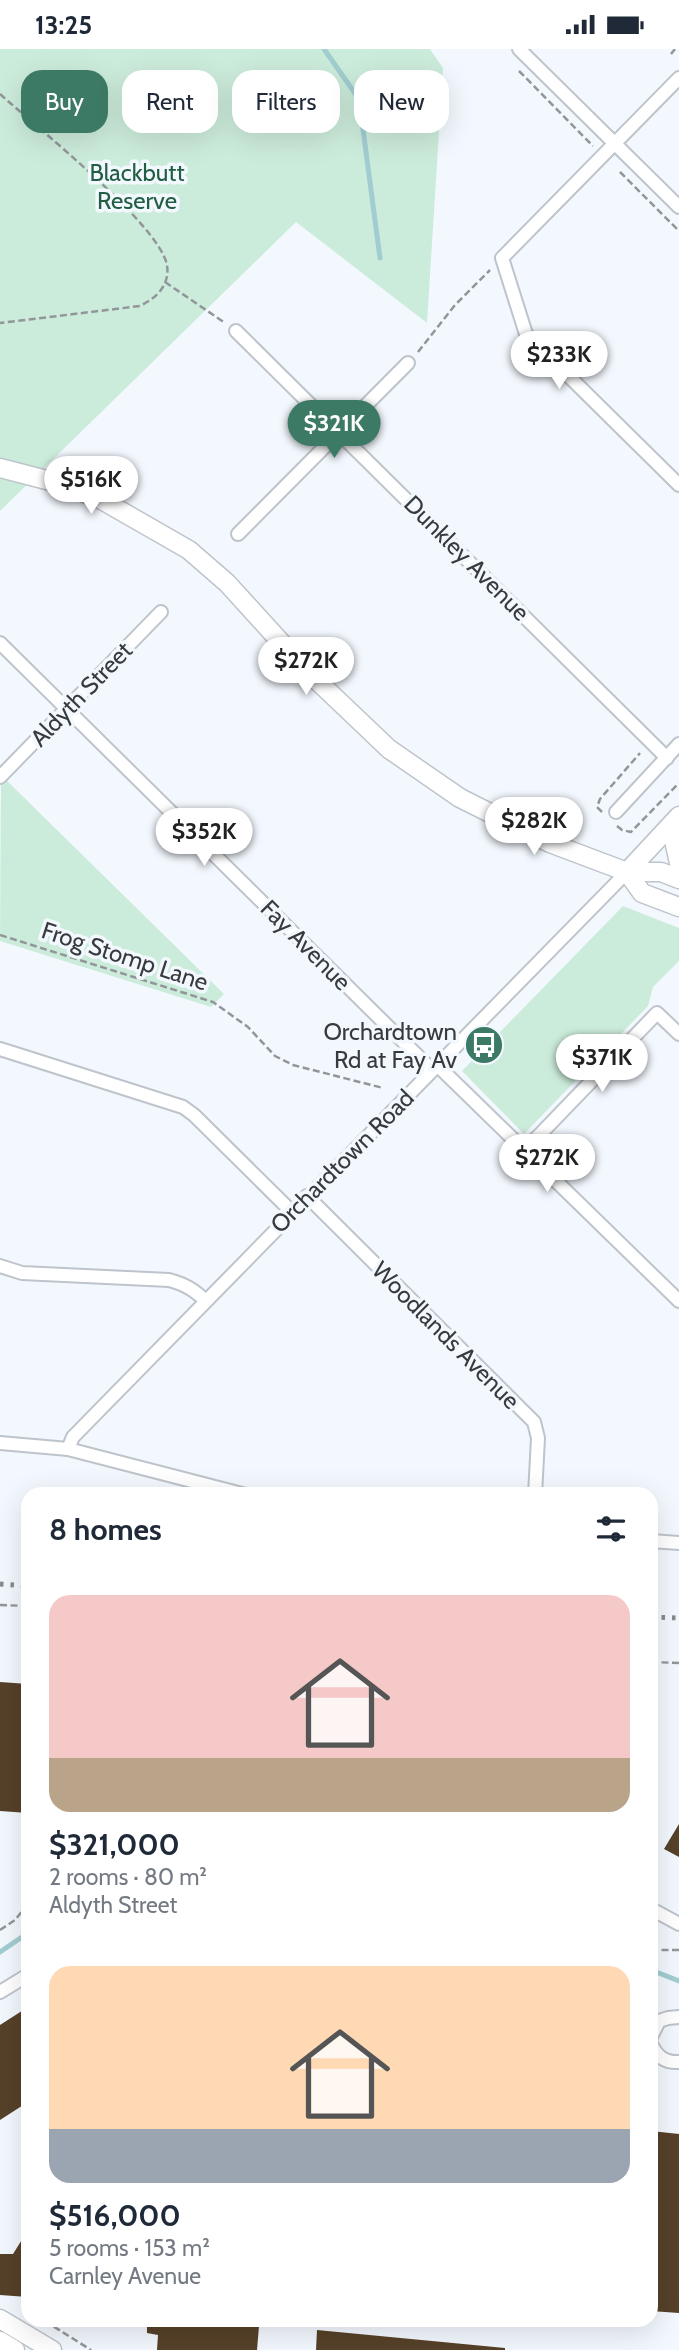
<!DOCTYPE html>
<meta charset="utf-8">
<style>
:root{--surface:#fff;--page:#f2f2f3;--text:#1f2937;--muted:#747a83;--accent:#3d7a66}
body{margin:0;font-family:Cabin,sans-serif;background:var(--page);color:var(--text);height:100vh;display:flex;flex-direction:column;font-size:26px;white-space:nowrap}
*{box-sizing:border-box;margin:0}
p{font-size:23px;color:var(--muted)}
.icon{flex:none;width:38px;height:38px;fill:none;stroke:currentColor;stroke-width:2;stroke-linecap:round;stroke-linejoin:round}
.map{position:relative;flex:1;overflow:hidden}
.details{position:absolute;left:21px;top:1438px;width:637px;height:840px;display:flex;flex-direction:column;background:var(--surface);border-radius:21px;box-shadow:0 7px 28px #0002}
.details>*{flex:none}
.banner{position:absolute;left:21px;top:21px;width:637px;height:63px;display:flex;gap:14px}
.price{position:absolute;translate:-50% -60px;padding:0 16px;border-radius:24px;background:#fff;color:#222;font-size:23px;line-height:46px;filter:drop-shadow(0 2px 4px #0008)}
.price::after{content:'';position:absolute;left:50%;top:42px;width:21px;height:16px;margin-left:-10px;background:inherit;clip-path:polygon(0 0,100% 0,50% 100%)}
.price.active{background:var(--accent);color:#fff}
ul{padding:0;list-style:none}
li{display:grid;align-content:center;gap:14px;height:371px;padding:0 28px}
li span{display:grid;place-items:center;height:217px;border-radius:21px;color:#555}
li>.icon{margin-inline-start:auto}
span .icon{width:126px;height:126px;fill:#fffc;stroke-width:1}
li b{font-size:30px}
h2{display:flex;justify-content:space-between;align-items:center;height:84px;padding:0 28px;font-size:30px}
.tag{padding:0 24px;border-radius:21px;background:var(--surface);box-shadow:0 7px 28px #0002;font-size:24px;line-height:63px}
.tag.active{background:var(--accent);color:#fff}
.status{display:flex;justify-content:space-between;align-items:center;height:49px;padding:0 35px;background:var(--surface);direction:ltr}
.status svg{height:19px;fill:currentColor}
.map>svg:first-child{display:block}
.green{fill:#ccecdb}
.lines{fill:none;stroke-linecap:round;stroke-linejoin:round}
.stream{stroke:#a1cdd1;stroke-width:5}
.building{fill:#564129}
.street-casing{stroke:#bec4cb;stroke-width:16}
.secondary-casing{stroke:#bec4cb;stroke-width:21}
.path{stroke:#92969a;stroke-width:2.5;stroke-dasharray:7 3.5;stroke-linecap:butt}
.street{stroke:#fff;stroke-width:12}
.secondary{stroke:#fff;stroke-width:18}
.rail{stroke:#878b8f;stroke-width:5;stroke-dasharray:3.5 7;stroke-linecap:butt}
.labels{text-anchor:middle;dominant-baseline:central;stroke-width:7;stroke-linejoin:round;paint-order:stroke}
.park-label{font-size:24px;fill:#225e43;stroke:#f3f8fe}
.street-label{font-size:24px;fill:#383b3e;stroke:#f3f8fe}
.poi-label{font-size:24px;fill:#383b3e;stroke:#f3f8fe;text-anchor:end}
</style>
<div class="status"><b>13:25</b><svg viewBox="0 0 49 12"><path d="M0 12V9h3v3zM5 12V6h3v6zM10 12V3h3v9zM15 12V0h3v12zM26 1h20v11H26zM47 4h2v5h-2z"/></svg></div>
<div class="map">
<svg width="679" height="2301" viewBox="0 0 679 2301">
<rect width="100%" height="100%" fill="#f3f8fe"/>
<g class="green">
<path d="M0,0H430L443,19L427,274L296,173L0,462Z"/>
<path d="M1,726L224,945L211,958L0,892Z"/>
<path d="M623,857L679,879V912L653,938L648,957L524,1085L462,1022Z"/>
</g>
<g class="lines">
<g class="stream">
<path d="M324,0L359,50L380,209"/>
<path d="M0,1903L28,1884"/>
<path d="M651,1921L679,1932"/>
</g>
</g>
<g class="building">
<path d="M0,1633L28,1635V1764L0,1762Z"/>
<path d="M679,1775V1808L664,1800Z"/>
<path d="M28,1958V2053L0,2071V1976Z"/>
<path d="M651,2082L679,2085V2264L651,2262Z"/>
<path d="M28,2181V2248L0,2246V2205H13Z"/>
<path d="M147,2272H182L259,2277L257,2301H157L158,2286L147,2284Z"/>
<path d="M317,2281L505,2299V2301H316Z"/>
</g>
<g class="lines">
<g class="street-casing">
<g id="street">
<path d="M519,0L679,158"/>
<path d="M679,29L502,209L526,285L679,436"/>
<path d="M236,282L667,709"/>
<path d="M238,485L408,314"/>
<path d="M0,594L432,1021"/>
<path d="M0,728L161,563"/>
<path d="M616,763L679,695"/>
<path d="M0,1000L183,1058L194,1066L292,1163"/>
<path d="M437,1016L679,1252"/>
<path d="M525,1101L657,964L679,985"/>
<path d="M307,1147L534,1373L538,1389L535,1446"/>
<path d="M0,1217L22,1224L169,1231C185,1235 194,1241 206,1252"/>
<path d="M0,1394L68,1400L246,1446"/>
<path d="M68,1400L73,1388L627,823"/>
<path d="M651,1492L679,1494"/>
<path d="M657,1863L679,1875"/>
<path d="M0,1943L28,1926"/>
<path d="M651,1988L659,1972L668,1969L679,1968"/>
<path d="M651,1995C657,2007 664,2014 679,2013"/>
</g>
</g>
<g class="secondary-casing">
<g id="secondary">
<path d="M0,419L62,435L100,450L189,501L227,534L307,622L389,700L460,749L550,794L627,823H661L679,830"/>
<path d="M671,778L679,814"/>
<path d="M627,823L679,767"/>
<path d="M627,823L642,844L679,858"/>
<path d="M0,2270L52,2301"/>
<path d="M0,2292L15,2301"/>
</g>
</g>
<g class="path">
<path d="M671,5L675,0"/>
<path d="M519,22L593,97"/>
<path d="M0,45C35,77 159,175 167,216C170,237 156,249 140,257L0,274"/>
<path d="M620,123L679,182"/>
<path d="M165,233L225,274"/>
<path d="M418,303L455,256L490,221"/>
<path d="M602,763L597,758L600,750L640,704"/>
<path d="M617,777L622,781L631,783L679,734"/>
<path d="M0,886L213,953L248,978L275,1007L293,1016L383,1039"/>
<path d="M0,1556L28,1557"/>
<path d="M651,1613L679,1614"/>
<path d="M0,1881L15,1871L28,1855"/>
<path d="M651,1901H679"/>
<path d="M45,2272L91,2301"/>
</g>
<use href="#street" class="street"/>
<use href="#secondary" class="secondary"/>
<g class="rail">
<path d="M0,1535L28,1537"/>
<path d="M651,1568L679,1569"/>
</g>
</g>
<defs>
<g id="bus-disc" transform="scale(2.0125)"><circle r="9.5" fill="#3d7a66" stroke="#f3f8fe"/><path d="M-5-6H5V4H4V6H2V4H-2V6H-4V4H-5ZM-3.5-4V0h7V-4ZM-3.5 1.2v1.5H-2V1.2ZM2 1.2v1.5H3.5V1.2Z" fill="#fff"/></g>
</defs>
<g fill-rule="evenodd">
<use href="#bus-disc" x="484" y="996"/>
</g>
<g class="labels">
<g class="park-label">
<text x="137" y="123">Blackbutt<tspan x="137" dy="28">Reserve</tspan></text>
</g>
<g class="street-label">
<text transform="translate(467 509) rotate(45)">Dunkley Avenue</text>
<text transform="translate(81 645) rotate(-46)">Aldyth Street</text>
<text transform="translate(306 896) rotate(45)">Fay Avenue</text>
<text transform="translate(125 907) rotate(18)">Frog Stomp Lane</text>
<text transform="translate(342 1112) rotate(-45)">Orchardtown Road</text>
<text transform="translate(446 1286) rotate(45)">Woodlands Avenue</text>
</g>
<g class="poi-label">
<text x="457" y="982">Orchardtown<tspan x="457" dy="28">Rd at Fay Av</tspan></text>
</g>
</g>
</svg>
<b class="price" style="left:559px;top:342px">$233K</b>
<b class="price active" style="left:334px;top:411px">$321K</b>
<b class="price" style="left:91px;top:467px">$516K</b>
<b class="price" style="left:306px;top:648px">$272K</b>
<b class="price" style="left:534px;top:808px">$282K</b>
<b class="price" style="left:204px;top:819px">$352K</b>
<b class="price" style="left:602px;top:1045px">$371K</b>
<b class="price" style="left:547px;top:1145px">$272K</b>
<div class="banner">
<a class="tag active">Buy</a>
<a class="tag">Rent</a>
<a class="tag">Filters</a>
<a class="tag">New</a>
</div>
<section class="details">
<h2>8 homes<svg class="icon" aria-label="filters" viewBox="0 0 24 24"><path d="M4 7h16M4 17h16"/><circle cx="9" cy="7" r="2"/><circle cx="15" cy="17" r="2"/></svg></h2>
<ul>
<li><span style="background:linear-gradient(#f6c9c9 75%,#b9a48a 0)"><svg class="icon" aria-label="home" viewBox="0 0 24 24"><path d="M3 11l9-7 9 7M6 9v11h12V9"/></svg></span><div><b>$321,000</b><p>2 rooms · 80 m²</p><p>Aldyth Street</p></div></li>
<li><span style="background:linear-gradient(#ffd9b3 75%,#9aa5b1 0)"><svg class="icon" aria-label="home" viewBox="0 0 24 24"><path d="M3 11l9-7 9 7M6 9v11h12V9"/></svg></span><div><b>$516,000</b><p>5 rooms · 153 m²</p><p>Carnley Avenue</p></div></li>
</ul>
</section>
</div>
